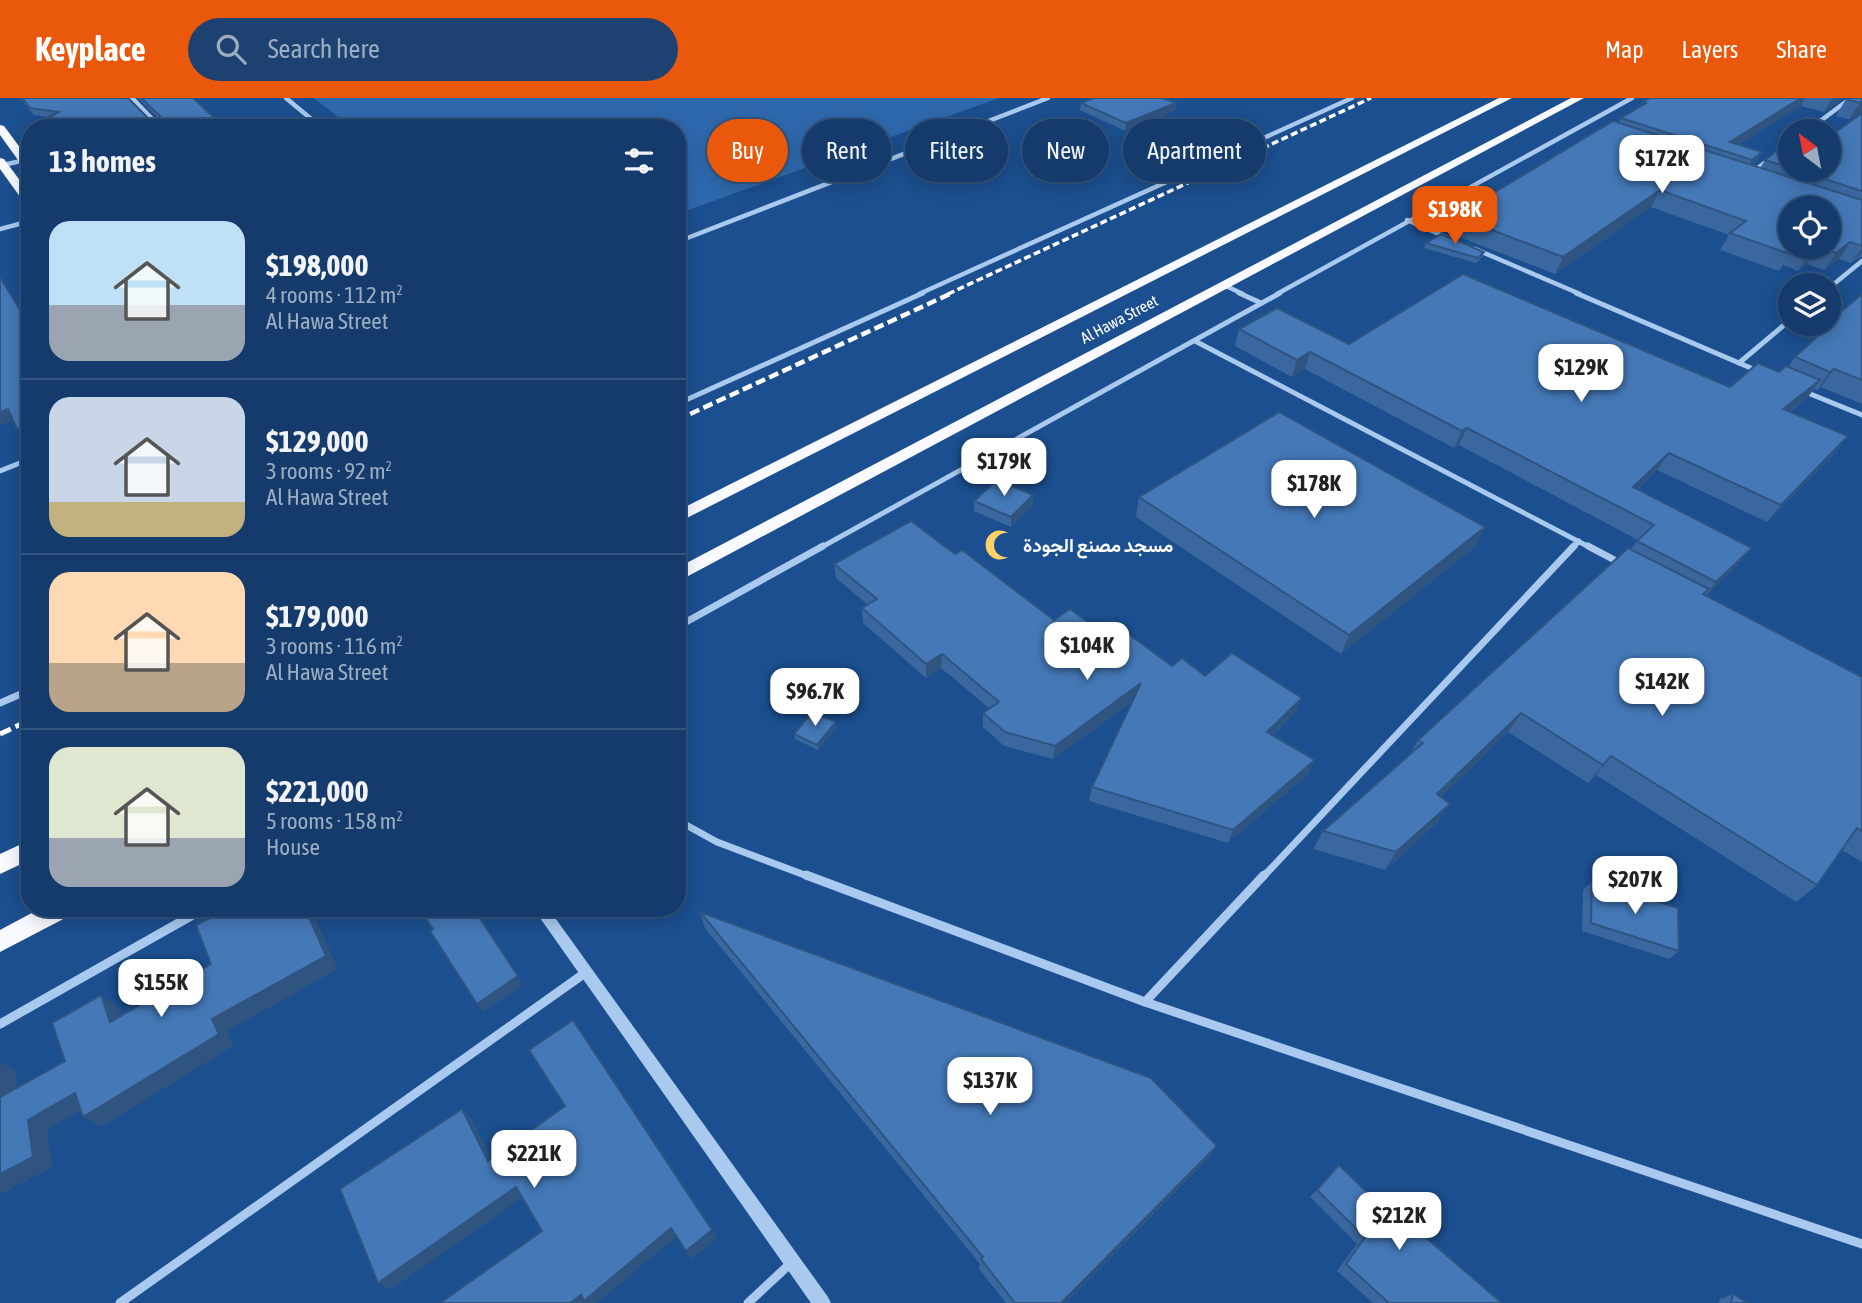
<!DOCTYPE html>
<meta charset="utf-8">
<style>
:root{--surface:#143b6b;--page:#1d4271;--text:#f1f3f6;--muted:#9dadc1;--line:#33557e;--accent:#ea580c}
body{margin:0;font-family:"Asap Condensed",Vazirmatn,sans-serif;background:var(--page);color:var(--text);height:100vh;display:flex;flex-direction:column;font-size:26px;white-space:nowrap}
*{box-sizing:border-box;margin:0}
p{font-size:23px;color:var(--muted)}
.icon{flex:none;width:38px;height:38px;fill:none;stroke:currentColor;stroke-width:2;stroke-linecap:round;stroke-linejoin:round}
.map{position:relative;flex:1;overflow:hidden}
.drawer{position:absolute;left:21px;top:21px;width:665px;height:798px;display:flex;flex-direction:column;background:var(--surface);border-radius:28px;box-shadow:0 4px 18px #0003,0 0 0 2px var(--line)}
.drawer>*{flex:none}
.guide{position:absolute;left:707px;top:21px;width:665px;height:63px;display:flex;gap:14px}
.needle{width:46px;rotate:328deg}
.fabs{position:absolute;left:1778px;top:21px;display:grid;gap:14px}
.fabs a{display:grid;place-items:center;width:63px;height:63px;border-radius:50%;background:var(--surface);box-shadow:0 4px 18px #0003,0 0 0 2px var(--line);font-size:35px}
.price{position:absolute;translate:-50% -60px;padding:0 16px;border-radius:14px;background:#fff;color:#222;font-size:23px;line-height:46px;filter:drop-shadow(0 2px 4px #0008)}
.price::after{content:'';position:absolute;left:50%;top:42px;width:21px;height:16px;margin-left:-10px;background:inherit;clip-path:polygon(0 0,100% 0,50% 100%)}
.price.on{background:var(--accent);color:#fff}
ul{padding:0;list-style:none}
li{display:flex;align-items:center;gap:21px;height:175px;padding:0 28px}
li+li{border-top:2px solid var(--line)}
li span{display:grid;place-items:center;flex:none;width:196px;height:140px;border-radius:21px;color:#555}
li>.icon{margin-inline-start:auto}
span .icon{width:84px;height:84px;fill:#fffc;stroke-width:1}
li b{font-size:30px}
h2{display:flex;justify-content:space-between;align-items:center;height:84px;padding:0 28px;font-size:30px}
.pill{padding:0 24px;border-radius:32px;background:var(--surface);box-shadow:0 4px 18px #0003,0 0 0 2px var(--line);font-size:24px;line-height:63px}
.pill.on{background:var(--accent);color:#fff}
header{display:flex;align-items:center;gap:42px;box-sizing:border-box;height:98px;padding:0 35px;background:var(--accent);color:#fff}
header strong{font-size:33px}
nav{display:flex;gap:38px;margin-inline-start:auto;font-size:24px}
.search{width:490px;height:63px;background:var(--page);display:flex;align-items:center;gap:18px;box-sizing:border-box;padding:0 24px;border-radius:38px;color:var(--muted);font-size:26px}
.map>svg:first-child{display:block}
.green{fill:#2e69ad}
.lines{fill:none;stroke-linecap:round;stroke-linejoin:round}
.minor-far3{stroke:#a9c9ee;stroke-width:4.5}
.minor-far2{stroke:#a9c9ee;stroke-width:5}
.minor-far1{stroke:#a9c9ee;stroke-width:7}
.minor{stroke:#a9c9ee;stroke-width:9}
.tertiary{fill:#a9c9ee;fill-rule:evenodd}
.trunk{fill:#f8faff;fill-rule:evenodd}
.rail-far2{stroke:#fff;stroke-width:3.5;stroke-dasharray:7 3.5;stroke-linecap:butt}
.rail-far1{stroke:#fff;stroke-width:4.5;stroke-dasharray:10 4.5;stroke-linecap:butt}
.rail{stroke:#fff;stroke-width:5;stroke-dasharray:12 5;stroke-linecap:butt}
.wall{fill:#3a679d}
.shaded-wall{fill:#305480}
.building{fill:#4478b7;stroke:#305480;stroke-width:2;fill-rule:evenodd}
.labels{text-anchor:middle;dominant-baseline:central;stroke-width:5;stroke-linejoin:round;paint-order:stroke}
.far-street-label{font-size:16px;fill:#fff;stroke:#1b4f8f}
.poi-label{font-size:19px;font-weight:bold;fill:#fff;stroke:#1b4f8f;text-anchor:start}
</style>
<header>
<strong>Keyplace</strong>
<div class="search"><svg class="icon" aria-label="search" viewBox="0 0 24 24"><circle cx="10" cy="10" r="6"/><path d="M15 15l6 6"/></svg>Search here</div>
<nav><a>Map</a><a>Layers</a><a>Share</a></nav>
</header>
<div class="map">
<svg width="1862" height="1205" viewBox="0 0 1862 1205">
<rect width="100%" height="100%" fill="#1b4f8f"/>
<path class="green" d="M314,0H999L677,116V30H352Z"/>
<g class="lines">
<g class="minor-far3">
<path d="M132,0L161,30"/>
<path d="M286,0L322,30"/>
<path d="M1807,33L1851,0"/>
<path d="M3,67L30,61"/>
<path d="M1751,75L1790,46"/>
<path d="M1407,122L1448,140"/>
<path d="M0,131L30,123"/>
<path d="M677,144L1048,0"/>
<path d="M1475,151L1580,196"/>
<path d="M1226,188L1243,196"/>
<path d="M1829,190L1862,163"/>
<path d="M919,196L1352,0"/>
<path d="M1277,196L1632,0"/>
</g>
<g class="minor-far2">
<path d="M1239,195L1261,205"/>
<path d="M1576,195L1760,274"/>
<path d="M1195,243L1591,450"/>
<path d="M1739,265L1790,222"/>
<path d="M1803,293L1862,317"/>
<path d="M677,306L923,195"/>
<path d="M0,373L30,361"/>
<path d="M820,450L1280,195"/>
<path d="M1573,450L1579,443"/>
</g>
<g class="minor-far1">
<path d="M1588,448L1622,466"/>
<path d="M677,529L823,448"/>
<path d="M0,605L30,592"/>
<path d="M677,722L717,744L810,779"/>
<path d="M1263,779L1574,448"/>
</g>
<g class="minor">
<path d="M806,777L1145,904L1862,1146"/>
<path d="M1145,904L1264,777"/>
<path d="M0,926L205,810"/>
<path d="M120,1205L585,875"/>
<path d="M748,1205L792,1164"/>
</g>
<path class="tertiary" d="M533,810H548L828,1199L831,1205H811Z"/>
<g class="trunk">
<path d="M1499,0H1512L677,425V413Z"/>
<path d="M1571,0H1584L677,484V470Z"/>
<path d="M0,27L4,28L30,63V74L26,73L0,37Z"/>
<path d="M0,60L4,61L30,96V108L26,107L0,71Z"/>
<path d="M30,742V762L0,776V756Z"/>
<path d="M41,810H74L71,817L0,854V832Z"/>
</g>
<path class="rail-far2" d="M948,196L1371,0"/>
<path class="rail-far1" d="M677,322L952,195"/>
<path class="rail" d="M0,636L30,622"/>
</g>
<g class="wall">
<path d="M20,0H128L154,26L160,27V22L138,0H193L225,30L51,24L49,19L34,17Z"/>
<path d="M1650,0H1843L1824,14L1801,8L1739,46L1762,54L1753,68L1760,70L1765,62L1790,58V72H1829L1862,15V159H1860L1851,165L1839,161L1824,172L1807,166L1798,173L1783,167L1779,173L1720,152L1729,137L1651,109L1555,176L1449,135L1455,118L1619,25L1621,20L1641,8L1643,4Z"/>
<path d="M1862,0V14L1849,21L1836,18L1846,1Z"/>
<path d="M1081,5H1176L1175,13L1125,33L1080,12Z"/>
<path d="M1426,145L1484,154L1482,159L1476,165L1424,150Z"/>
<path d="M1862,196V306L1821,289L1817,292L1814,291L1808,299L1790,314L1848,338L1834,356L1767,424L1657,372L1637,392L1738,467L1706,498L1862,579V764L1842,752L1817,787L1796,804L1596,677L1588,685L1508,634L1441,699L1450,706L1438,724L1385,772L1313,751L1323,733L1410,657L1418,642L1631,451L1638,442L1459,347L1454,350L1305,271L1292,279L1235,248L1239,231L1349,246L1730,289L1779,274L1788,269L1795,259L1821,235L1828,226H1829V224Z"/>
<path d="M1033,397L1032,408L1011,429L974,413V403Z"/>
<path d="M1139,399L1485,429L1475,449L1341,556L1136,419Z"/>
<path d="M955,456L1054,522L1099,532L1172,568L1205,578L1302,600L1296,614L1272,638L1315,662L1308,676L1228,745L1089,703L1092,689L1133,603L1053,661L1004,648L983,629V615L990,611L941,570L926,580L863,525L862,510L868,507L836,480L834,466Z"/>
<path d="M836,624V629L818,652L795,641L794,636Z"/>
<path d="M1592,783L1679,853L1669,861L1582,833L1583,792Z"/>
<path d="M700,814L1209,1060L1065,1205H1006L979,1171L980,1166L705,830Z"/>
<path d="M1331,1076L1384,1111L1388,1107L1502,1205H1373L1337,1173L1357,1146L1310,1099Z"/>
<path d="M1733,1196L1748,1205H1719L1720,1201Z"/>
</g>
<g class="shaded-wall">
<path d="M1801,0H1805L1801,8L1727,54L1730,44Z"/>
<path d="M1834,0H1843L1824,14L1831,2Z"/>
<path d="M1862,3V14L1849,21L1860,5Z"/>
<path d="M1176,5L1175,13L1125,33L1126,25Z"/>
<path d="M1762,54L1755,66L1745,74L1752,62Z"/>
<path d="M1660,92L1651,109L1555,176L1563,159Z"/>
<path d="M1850,144L1839,161L1824,172L1836,155Z"/>
<path d="M1819,149L1807,166L1798,173L1809,156Z"/>
<path d="M1862,150V155L1851,165Z"/>
<path d="M0,178L30,226L23,217Z"/>
<path d="M1310,254L1305,271L1292,279L1297,262Z"/>
<path d="M1834,271L1821,289L1817,292L1830,274Z"/>
<path d="M1820,282L1808,299L1771,328L1783,311Z"/>
<path d="M8,311L16,322L0,327V314Z"/>
<path d="M30,327V340L25,342L17,331Z"/>
<path d="M1467,330L1459,347L1454,350L1462,333Z"/>
<path d="M1848,338L1834,356L1767,424L1781,407Z"/>
<path d="M1669,355L1657,372L1621,407L1633,389Z"/>
<path d="M1033,397L1032,408L1011,429V419Z"/>
<path d="M1485,429L1475,449L1341,556L1349,537Z"/>
<path d="M1752,450L1738,467L1703,501L1716,484Z"/>
<path d="M942,556L941,570L926,580V566Z"/>
<path d="M1141,585L1138,599L1053,661L1055,648Z"/>
<path d="M1302,600L1296,614L1261,648L1267,634Z"/>
<path d="M1521,615L1508,634L1426,714L1437,696Z"/>
<path d="M836,624V629L818,652L817,647Z"/>
<path d="M1611,658L1596,677L1588,685L1603,667Z"/>
<path d="M1315,662L1308,676L1228,745L1233,732Z"/>
<path d="M1450,706L1438,724L1385,772L1396,754Z"/>
<path d="M305,810H311L338,871L227,933L233,948L101,1029L83,1019L212,921Z"/>
<path d="M473,810L523,887L483,914L477,906Z"/>
<path d="M101,897L118,909L127,935L110,924Z"/>
<path d="M0,964L16,973L20,1010L0,999Z"/>
<path d="M75,995L93,1005L47,1032L53,1069L0,1096V1076L28,1022Z"/>
<path d="M462,1011L472,1021L497,1072L488,1063Z"/>
<path d="M1217,1048L1209,1060L1065,1205H1061Z"/>
<path d="M516,1089L525,1098L390,1192L378,1185Z"/>
<path d="M671,1130L677,1138L597,1205H570Z"/>
<path d="M712,1132L717,1140L691,1161L686,1153Z"/>
</g>
<g class="building">
<path d="M22,0H128L154,26L160,27L161,19L141,0H193L225,30H44L42,28L57,21L49,19L59,14L30,10Z"/>
<path d="M1094,0H1162L1176,5L1126,25L1081,5Z"/>
<path d="M1650,0H1801L1730,44L1762,54L1752,62L1621,20L1646,5L1643,4Z"/>
<path d="M1847,0H1862V3L1860,5L1846,1Z"/>
<path d="M1862,15V93L1797,72H1829V39Z"/>
<path d="M1613,23L1862,102V148L1850,144L1836,155L1819,149L1809,156L1795,150L1790,156L1730,135L1746,123L1660,92L1563,159L1455,118ZM1790,110H1829V149H1790Z"/>
<path d="M1776,53L1790,58V70L1765,62Z"/>
<path d="M1441,136L1484,154L1478,160L1426,145Z"/>
<path d="M1463,176L1730,289L1758,265L1779,274L1786,268L1820,282L1783,311L1848,338L1781,407L1669,355L1633,389L1752,450L1716,484L1637,443L1654,427L1467,330L1462,333L1310,254L1297,262L1239,231L1277,210L1349,246Z"/>
<path d="M0,179L23,217L25,216L30,225V327L17,331L8,311L0,314Z"/>
<path d="M1862,196V282L1834,271L1830,274L1795,259L1832,225L1829,224Z"/>
<path d="M1279,314L1485,429L1349,537L1139,399Z"/>
<path d="M997,382L1033,397L1011,419L974,403Z"/>
<path d="M911,423L955,456L962,452L1054,522L1070,511L1099,532L1111,523L1172,568L1182,560L1205,578L1232,555L1302,600L1267,634L1315,662L1233,732L1092,689L1141,585L1055,648L1005,634L983,615L999,604L942,556L926,566L862,510L877,501L834,466Z"/>
<path d="M1628,450L1709,491L1703,496L1862,579V733L1857,730L1817,787L1611,658L1603,667L1521,615L1437,696L1450,706L1396,754L1323,733L1423,645L1418,642Z"/>
<path d="M812,614L836,624L817,647L794,636Z"/>
<path d="M1592,783L1678,810L1679,853L1591,825Z"/>
<path d="M230,810H305L326,858L212,921L219,936L83,1019L75,995L28,1022L33,1059L0,1076V996V999L65,963L52,925L101,897L110,924L211,866L196,827Z"/>
<path d="M419,810H473L518,878L477,906L430,833L433,831Z"/>
<path d="M700,814L1151,980L1217,1048L1061,1205H1015L981,1161L983,1159Z"/>
<path d="M573,922L712,1132L686,1153L671,1130L584,1203L581,1197L570,1205H440L542,1133L516,1089L378,1185L340,1091L462,1011L488,1063L565,1008L529,952Z"/>
<path d="M1339,1067L1385,1112L1388,1107L1502,1205H1389L1346,1166L1365,1139L1317,1092Z"/>
<path d="M1733,1196L1748,1205H1731Z"/>
</g>
<defs>
<g id="mosque-bare" transform="scale(2.415)"><path d="M3.5-4.9A6 6 0 1 0 3.5 4.9A5 5 0 1 1 3.5-4.9Z" fill="#ffd166" stroke="#1b4f8f" stroke-width="2.5" paint-order="stroke"/></g>
</defs>
<g fill-rule="evenodd">
<use href="#mosque-bare" x="1000" y="447"/>
</g>
<g class="labels">
<g class="far-street-label">
<text transform="translate(1119 221) rotate(-28)">Al Hawa Street</text>
</g>
<g class="poi-label">
<text x="1023" y="447">مسجد مصنع الجودة</text>
</g>
</g>
</svg>
<div class="fabs">
<a><svg class="needle" viewBox="-14 -14 28 28"><path d="M0-13l5 13h-10z" fill="#e53935"/><path d="M0 13l5-13h-10z" fill="#9dadc1"/></svg></a>
<a><svg class="icon" aria-label="locate" viewBox="0 0 24 24"><circle cx="12" cy="12" r="6"/><path d="M12 2v4M12 18v4M2 12h4M18 12h4"/></svg></a>
<a><svg class="icon" aria-label="layers" viewBox="0 0 24 24"><path d="M12 4l9 5-9 5-9-5zM3 14l9 5 9-5"/></svg></a>
</div>
<b class="price" style="left:1662px;top:97px">$172K</b>
<b class="price on" style="left:1455px;top:148px">$198K</b>
<b class="price" style="left:1581px;top:306px">$129K</b>
<b class="price" style="left:1004px;top:400px">$179K</b>
<b class="price" style="left:1314px;top:422px">$178K</b>
<b class="price" style="left:1087px;top:584px">$104K</b>
<b class="price" style="left:1662px;top:620px">$142K</b>
<b class="price" style="left:815px;top:630px">$96.7K</b>
<b class="price" style="left:1635px;top:818px">$207K</b>
<b class="price" style="left:161px;top:921px">$155K</b>
<b class="price" style="left:990px;top:1019px">$137K</b>
<b class="price" style="left:534px;top:1092px">$221K</b>
<b class="price" style="left:1399px;top:1154px">$212K</b>
<div class="guide">
<a class="pill on">Buy</a>
<a class="pill">Rent</a>
<a class="pill">Filters</a>
<a class="pill">New</a>
<a class="pill">Apartment</a>
</div>
<section class="drawer">
<h2>13 homes<svg class="icon" aria-label="filters" viewBox="0 0 24 24"><path d="M4 7h16M4 17h16"/><circle cx="9" cy="7" r="2"/><circle cx="15" cy="17" r="2"/></svg></h2>
<ul>
<li><span style="background:linear-gradient(#bfe0f5 60%,#9aa5b1 0)"><svg class="icon" aria-label="home" viewBox="0 0 24 24"><path d="M3 11l9-7 9 7M6 9v11h12V9"/></svg></span><div><b>$198,000</b><p>4 rooms · 112 m²</p><p>Al Hawa Street</p></div></li>
<li><span style="background:linear-gradient(#c9d6e8 75%,#c2b280 0)"><svg class="icon" aria-label="home" viewBox="0 0 24 24"><path d="M3 11l9-7 9 7M6 9v11h12V9"/></svg></span><div><b>$129,000</b><p>3 rooms · 92 m²</p><p>Al Hawa Street</p></div></li>
<li><span style="background:linear-gradient(#ffd9b3 65%,#b9a48a 0)"><svg class="icon" aria-label="home" viewBox="0 0 24 24"><path d="M3 11l9-7 9 7M6 9v11h12V9"/></svg></span><div><b>$179,000</b><p>3 rooms · 116 m²</p><p>Al Hawa Street</p></div></li>
<li><span style="background:linear-gradient(#dfe7d0 65%,#9aa5b1 0)"><svg class="icon" aria-label="home" viewBox="0 0 24 24"><path d="M3 11l9-7 9 7M6 9v11h12V9"/></svg></span><div><b>$221,000</b><p>5 rooms · 158 m²</p><p>House</p></div></li>
</ul>
</section>
</div>
